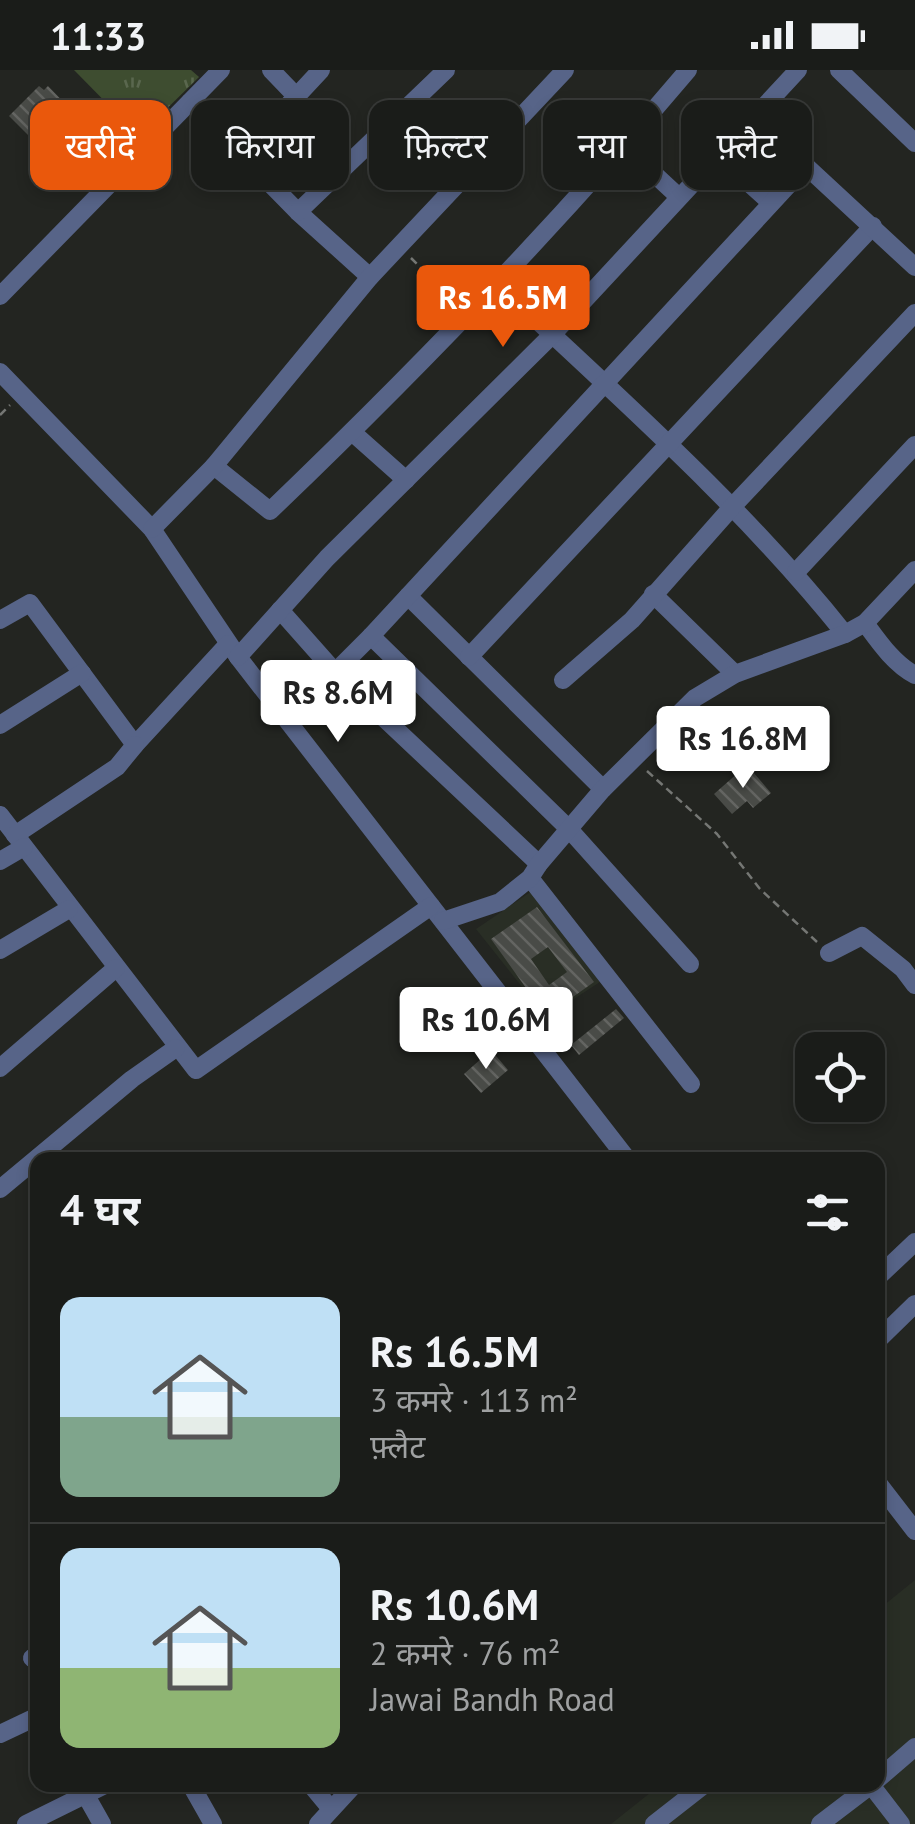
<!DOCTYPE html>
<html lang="hi">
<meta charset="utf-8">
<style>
:root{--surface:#1a1c19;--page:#232522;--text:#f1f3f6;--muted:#9fa1a2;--line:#383a38;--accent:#ea580c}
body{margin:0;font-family:"PT Sans","Noto Sans Devanagari",sans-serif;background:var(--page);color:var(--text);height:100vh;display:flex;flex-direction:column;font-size:38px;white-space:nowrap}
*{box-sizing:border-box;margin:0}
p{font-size:32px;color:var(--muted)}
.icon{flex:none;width:55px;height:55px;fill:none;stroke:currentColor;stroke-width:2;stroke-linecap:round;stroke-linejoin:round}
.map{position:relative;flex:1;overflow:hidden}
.details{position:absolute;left:30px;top:1082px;width:855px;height:640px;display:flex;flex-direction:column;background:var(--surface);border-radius:20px;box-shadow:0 5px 15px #0003,0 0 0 2px var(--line)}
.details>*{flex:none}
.guide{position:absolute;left:30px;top:30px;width:855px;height:90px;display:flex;gap:20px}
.tools{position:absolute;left:795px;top:962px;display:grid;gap:20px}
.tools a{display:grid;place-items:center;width:90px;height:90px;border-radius:20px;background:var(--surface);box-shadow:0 5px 15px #0003,0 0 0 2px var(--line);font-size:50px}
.price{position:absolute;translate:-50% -85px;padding:0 22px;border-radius:10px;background:#fff;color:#222;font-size:32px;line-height:65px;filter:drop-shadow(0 2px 5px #0008)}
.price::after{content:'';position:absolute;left:50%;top:60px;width:30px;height:22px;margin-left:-15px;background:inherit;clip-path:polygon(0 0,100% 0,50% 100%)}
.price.active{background:var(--accent);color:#fff}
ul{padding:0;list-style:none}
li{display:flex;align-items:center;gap:30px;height:250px;padding:0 30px}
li+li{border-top:2px solid var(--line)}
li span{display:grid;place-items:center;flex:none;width:280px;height:200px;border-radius:20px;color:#555}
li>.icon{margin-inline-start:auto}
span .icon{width:120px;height:120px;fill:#fffc;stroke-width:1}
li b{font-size:42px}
h2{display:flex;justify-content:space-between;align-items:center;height:120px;padding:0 30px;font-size:42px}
.pill{padding:0 35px;border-radius:20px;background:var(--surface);box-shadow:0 5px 15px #0003,0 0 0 2px var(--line);font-size:35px;line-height:90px}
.pill.active{background:var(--accent);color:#fff}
.status{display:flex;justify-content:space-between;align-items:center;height:70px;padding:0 50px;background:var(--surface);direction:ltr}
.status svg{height:28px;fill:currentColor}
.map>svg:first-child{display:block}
.built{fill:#292e25}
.park{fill:url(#park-tufts)}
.building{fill:url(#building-back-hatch);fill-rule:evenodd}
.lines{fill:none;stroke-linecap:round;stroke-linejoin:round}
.path{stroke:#757774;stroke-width:2.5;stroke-dasharray:8 5;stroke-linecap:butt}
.minor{stroke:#576488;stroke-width:18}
</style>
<div class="status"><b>11:33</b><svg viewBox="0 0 49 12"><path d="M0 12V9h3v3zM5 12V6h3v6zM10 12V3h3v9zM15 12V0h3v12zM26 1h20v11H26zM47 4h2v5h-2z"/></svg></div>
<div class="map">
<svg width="915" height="1754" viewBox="0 0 915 1754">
<defs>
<pattern id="park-tufts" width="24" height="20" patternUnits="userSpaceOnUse" patternTransform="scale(2.5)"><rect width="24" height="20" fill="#3e4d30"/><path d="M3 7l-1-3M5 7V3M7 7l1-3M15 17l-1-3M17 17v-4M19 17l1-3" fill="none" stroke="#5a674e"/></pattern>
<pattern id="building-back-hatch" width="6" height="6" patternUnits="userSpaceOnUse" patternTransform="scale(2.5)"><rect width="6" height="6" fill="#494b47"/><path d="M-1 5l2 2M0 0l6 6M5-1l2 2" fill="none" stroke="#646562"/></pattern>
</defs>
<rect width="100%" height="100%" fill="#232521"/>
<g class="built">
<path d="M532,821L600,912L546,947L476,859Z"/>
<path d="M915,1510V1754H611L660,1715H878V1540Z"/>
</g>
<path class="park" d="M74,0H191L199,7L139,66Z"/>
<g class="building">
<path d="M39,16L44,20L48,16L79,48L74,54L79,58L49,86L9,46Z"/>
<path d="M747,695L771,723L753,738L747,731L732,744L714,724Z"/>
<path d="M537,837L594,912L546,946L491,869ZM548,877L567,902L549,915L531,889Z"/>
<path d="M616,939L624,948L579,985L571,975Z"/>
<path d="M491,980L508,1000L481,1023L464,1004Z"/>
</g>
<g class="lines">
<g class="path">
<path d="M411,188L455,232"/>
<path d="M0,345L10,335"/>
<path d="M647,701L717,764L760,819L817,872"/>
</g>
<g class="minor">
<path d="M271,0L296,26"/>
<path d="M839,0L915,73"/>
<path d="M190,32L298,142L370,207"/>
<path d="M624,76L679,127"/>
<path d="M718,85L771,133"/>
<path d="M241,86L321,0"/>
<path d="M298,142L446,0"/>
<path d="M496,212C616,325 742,435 845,564"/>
<path d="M0,226L221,0"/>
<path d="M0,302L152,459L238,587L628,1090"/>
<path d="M352,362L406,410"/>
<path d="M214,396L270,441C416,301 558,154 688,0"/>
<path d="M152,459L214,396L370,207L565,0"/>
<path d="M796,502L915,375"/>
<path d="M653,524L735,604"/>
<path d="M408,526L603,719"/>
<path d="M280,540L335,602L539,794"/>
<path d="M0,550L30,533L135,675L228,574"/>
<path d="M865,553C879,572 894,594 915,605"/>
<path d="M371,566L569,759L690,894"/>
<path d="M238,587L327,488L552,265L798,0"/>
<path d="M469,587L873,156"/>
<path d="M563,610L632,550L732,437L915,243"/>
<path d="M284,644L335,602L371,566L806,96L915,197"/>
<path d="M0,655L82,603"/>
<path d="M0,745L196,1000L431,836"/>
<path d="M15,765L117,697L135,675"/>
<path d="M0,791L24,777"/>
<path d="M530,808L691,1014"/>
<path d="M443,851L500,832L530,808L539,794L603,719L695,628L735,604L845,564L865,553L915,500"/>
<path d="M0,880L69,839"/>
<path d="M829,883L862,866L903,899L915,915"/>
<path d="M0,998L116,898"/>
<path d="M0,1119L132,1009L176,978"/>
<path d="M878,1207L915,1172"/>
<path d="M878,1270L915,1234"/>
<path d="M878,1413L915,1461"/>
<path d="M32,1588L38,1584"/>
<path d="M0,1664L38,1646"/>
<path d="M878,1709L915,1677"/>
<path d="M80,1715L102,1754"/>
<path d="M191,1715L213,1754"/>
<path d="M311,1715L331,1739"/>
<path d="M871,1715L901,1754"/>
<path d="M26,1754L105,1715"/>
<path d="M318,1754L354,1715"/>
<path d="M654,1754L704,1715"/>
<path d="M820,1754L871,1715"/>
</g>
</g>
</svg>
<div class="tools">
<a><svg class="icon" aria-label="locate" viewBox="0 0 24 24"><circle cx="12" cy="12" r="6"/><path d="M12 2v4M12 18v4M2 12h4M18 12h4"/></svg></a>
</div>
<b class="price active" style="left:503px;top:280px">Rs 16.5M</b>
<b class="price" style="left:338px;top:675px">Rs 8.6M</b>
<b class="price" style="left:743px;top:721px">Rs 16.8M</b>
<b class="price" style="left:486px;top:1002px">Rs 10.6M</b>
<div class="guide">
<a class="pill active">खरीदें</a>
<a class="pill">किराया</a>
<a class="pill">फ़िल्टर</a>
<a class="pill">नया</a>
<a class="pill">फ़्लैट</a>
</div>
<section class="details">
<h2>4 घर<svg class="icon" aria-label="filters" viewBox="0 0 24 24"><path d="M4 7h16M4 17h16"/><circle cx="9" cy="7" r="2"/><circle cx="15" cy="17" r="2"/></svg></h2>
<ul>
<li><span style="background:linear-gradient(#bfe0f5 60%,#7fa58c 0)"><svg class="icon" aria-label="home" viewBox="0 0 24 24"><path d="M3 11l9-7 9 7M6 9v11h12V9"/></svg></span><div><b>Rs 16.5M</b><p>3 कमरे · 113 m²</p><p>फ़्लैट</p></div></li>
<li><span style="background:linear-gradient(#bfe0f5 60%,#8fb573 0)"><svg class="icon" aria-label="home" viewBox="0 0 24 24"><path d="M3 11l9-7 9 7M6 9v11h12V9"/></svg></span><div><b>Rs 10.6M</b><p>2 कमरे · 76 m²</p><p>Jawai Bandh Road</p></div></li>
</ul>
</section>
</div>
